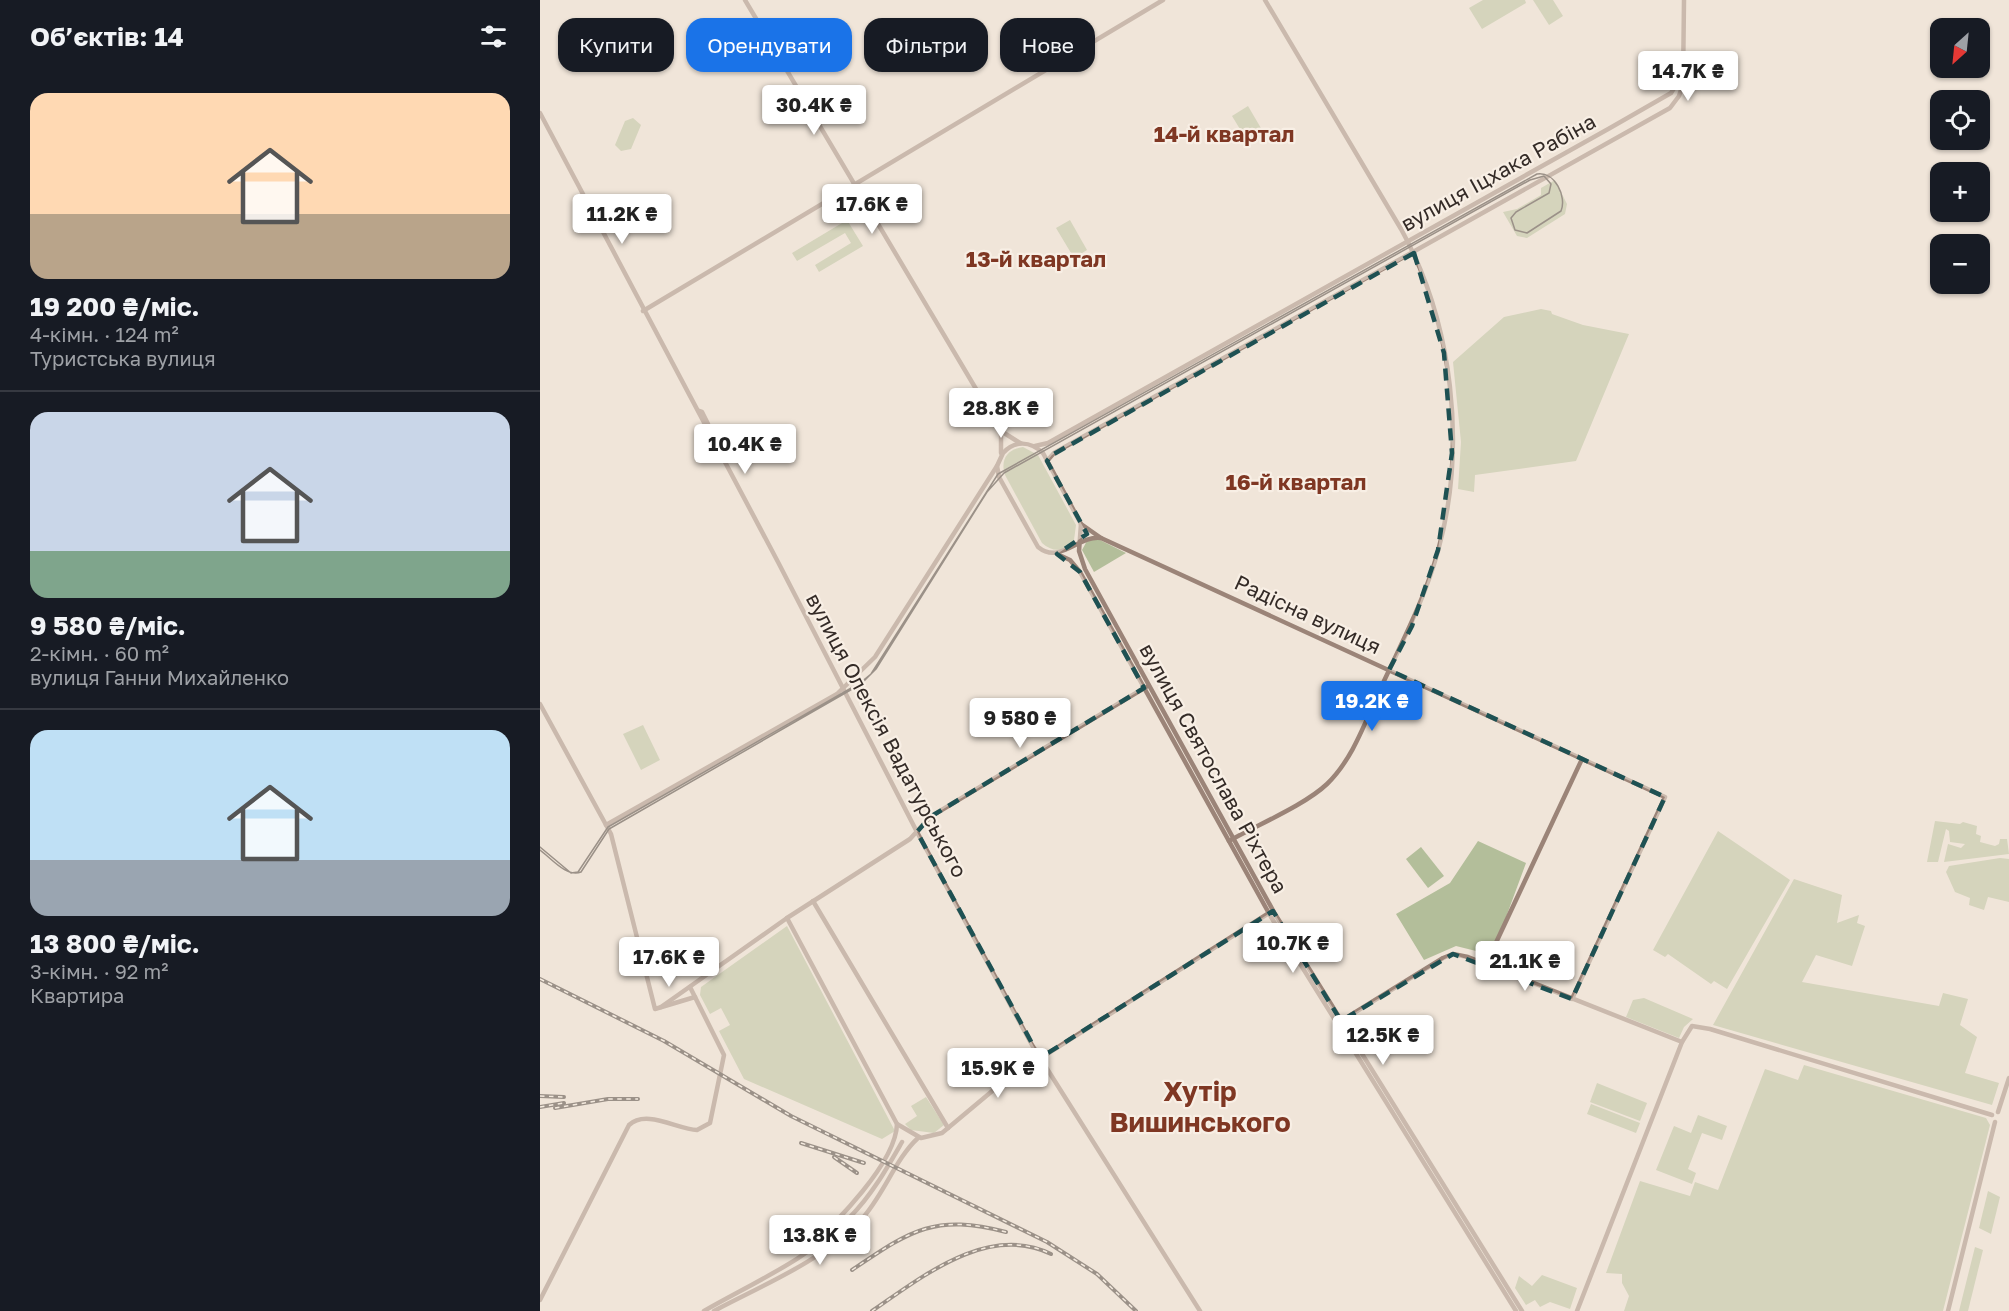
<!DOCTYPE html>
<html lang="uk">
<meta charset="utf-8">
<style>
:root{--surface:#171b24;--page:#242831;--text:#f1f3f6;--muted:#9ea1a6;--line:#363941;--accent:#1a73e8}
body{margin:0;font-family:"Golos Text",sans-serif;background:var(--page);color:var(--text);height:100vh;display:flex;flex-direction:column;font-size:22px;white-space:nowrap}
*{box-sizing:border-box;margin:0}
p{font-size:20px;color:var(--muted)}
.icon{flex:none;width:33px;height:33px;fill:none;stroke:currentColor;stroke-width:2;stroke-linecap:round;stroke-linejoin:round}
.map{position:relative;flex:1;overflow:hidden}
.sheet{display:flex;flex-direction:column;background:var(--surface);width:540px}
.sheet>*{flex:none}
.top-card{position:absolute;left:18px;top:18px;width:570px;height:54px;display:flex;gap:12px}
.needle{width:39px;rotate:207deg}
.fabs{position:absolute;left:1390px;top:18px;display:grid;gap:12px}
.fabs a{display:grid;place-items:center;width:60px;height:60px;border-radius:12px;background:var(--surface);box-shadow:0 2px 4px #0004;font-size:30px}
.price{position:absolute;translate:-50% -51px;padding:0 14px;border-radius:6px;background:#fff;color:#222;font-size:20px;line-height:39px;filter:drop-shadow(0 2px 3px #0008)}
.price::after{content:'';position:absolute;left:50%;top:36px;width:18px;height:14px;margin-left:-9px;background:inherit;clip-path:polygon(0 0,100% 0,50% 100%)}
.price.active{background:var(--accent);color:#fff}
ul{padding:0;list-style:none}
li{display:grid;align-content:center;gap:12px;height:318px;padding:0 30px}
li+li{border-top:2px solid var(--line)}
li span{display:grid;place-items:center;height:186px;border-radius:18px;color:#555}
li>.icon{margin-inline-start:auto}
span .icon{width:108px;height:108px;fill:#fffc;stroke-width:1}
li b{font-size:26px}
h2{display:flex;justify-content:space-between;align-items:center;height:72px;padding:0 30px;font-size:26px}
.pill{padding:0 21px;border-radius:18px;background:var(--surface);box-shadow:0 2px 4px #0004;font-size:21px;line-height:54px}
.pill.active{background:var(--accent);color:#fff}
main{display:flex;flex:1;min-height:0}
.map>svg:first-child{display:block}
.green{fill:#b3be9a}
.lines{fill:none;stroke-linecap:round;stroke-linejoin:round}
.secondary{stroke:#9b8478;stroke-width:4.5}
.tram{stroke:#342b27;stroke-width:1.5}
.rail-casing{stroke:#342b27;stroke-width:4}
.rail{stroke:#f8efe5;stroke-width:1.5;stroke-dasharray:4.5;stroke-linecap:butt}
.marked{fill:none;stroke:#1e5153;stroke-width:4.5;stroke-dasharray:12 8;stroke-linejoin:round}
.labels{text-anchor:middle;dominant-baseline:central;stroke-width:4.5;stroke-linejoin:round;paint-order:stroke}
.street-label{font-size:21px;fill:#342b27;stroke:#f8efe5}
.neighbourhood-label{font-size:22px;font-weight:bold;fill:#7f3723;stroke:#f8efe5}
.district-label{font-size:27px;font-weight:bold;fill:#7f3723;stroke:#f8efe5}
</style>
<main>
<section class="sheet">
<h2>Об’єктів: 14<svg class="icon" aria-label="filters" viewBox="0 0 24 24"><path d="M4 7h16M4 17h16"/><circle cx="9" cy="7" r="2"/><circle cx="15" cy="17" r="2"/></svg></h2>
<ul>
<li><span style="background:linear-gradient(#ffd9b3 65%,#b9a48a 0)"><svg class="icon" aria-label="home" viewBox="0 0 24 24"><path d="M3 11l9-7 9 7M6 9v11h12V9"/></svg></span><div><b>19 200 ₴/міс.</b><p>4-кімн. · 124 m²</p><p>Туристська вулиця</p></div></li>
<li><span style="background:linear-gradient(#c9d6e8 75%,#7fa58c 0)"><svg class="icon" aria-label="home" viewBox="0 0 24 24"><path d="M3 11l9-7 9 7M6 9v11h12V9"/></svg></span><div><b>9 580 ₴/міс.</b><p>2-кімн. · 60 m²</p><p>вулиця Ганни Михайленко</p></div></li>
<li><span style="background:linear-gradient(#bfe0f5 70%,#9aa5b1 0)"><svg class="icon" aria-label="home" viewBox="0 0 24 24"><path d="M3 11l9-7 9 7M6 9v11h12V9"/></svg></span><div><b>13 800 ₴/міс.</b><p>3-кімн. · 92 m²</p><p>Квартира</p></div></li>
</ul>
</section>
<div class="map">
<svg width="1469" height="1311" viewBox="0 0 1469 1311">
<rect width="100%" height="100%" fill="#f0e5d9"/>
<g class="green">
<path d="M943,0H985L986,3L942,29L929,8Z"/>
<path d="M993,0H1013L1023,16L1009,25Z"/>
<path d="M708,106L725,135L709,144L692,116Z"/>
<path d="M93,118L101,125L91,149L81,151L75,145L85,121Z"/>
<path d="M1015,180L1027,204L1025,214L987,238L977,236L963,212L977,209L1001,195V188Z"/>
<path d="M307,220L323,246L279,272L275,265L311,243L305,233L257,261L252,253Z"/>
<path d="M530,220L547,250L534,258L516,228Z"/>
<path d="M1001,309L1011,311L1012,314L1043,325L1089,334L1036,461L935,475L934,492L918,489L921,442L913,362L964,317Z"/>
<path d="M483,447L498,455L536,525L534,540C525,552 513,553 502,543L465,475C460,460 467,449 483,447Z"/>
<path d="M548,539L560,540L586,553L554,572L542,550Z"/>
<path d="M103,725L120,760L101,770L83,734Z"/>
<path d="M1395,821L1420,824L1423,822L1437,826L1436,834L1441,836L1440,842L1455,846L1459,844L1460,839H1467L1469,854L1404,862L1408,844L1421,848L1425,844L1410,842L1409,831L1406,829L1398,862H1387Z"/>
<path d="M1178,831L1250,880L1187,989L1174,981L1171,984L1128,954L1125,957L1113,950Z"/>
<path d="M938,841L986,863L952,955L916,946L884,960L856,914L910,883Z"/>
<path d="M881,847L904,876L888,888L866,859Z"/>
<path d="M1460,858L1469,859V902L1448,897L1444,910L1429,905L1430,898L1415,892L1406,872L1409,866Z"/>
<path d="M1254,879L1302,895L1297,923L1319,915L1317,923L1325,926L1312,966L1276,955L1262,982L1399,1006L1403,993L1428,999L1420,1025L1437,1037L1425,1073L1459,1083L1452,1105L1173,1025Z"/>
<path d="M247,926L355,1131L342,1139L204,1079L179,1031L190,1025L181,1008L170,1014L160,995L161,987Z"/>
<path d="M1104,998L1153,1019L1144,1027L1139,1038L1086,1017L1093,1000Z"/>
<path d="M1264,1065L1446,1118L1450,1125L1403,1311H1084L1089,1296L1082,1283V1274L1066,1273L1100,1181L1150,1196L1155,1182L1178,1190L1225,1069L1258,1080Z"/>
<path d="M1057,1083L1107,1103L1100,1121L1050,1102Z"/>
<path d="M386,1097L404,1125L394,1133L371,1130L365,1124L377,1116L371,1106Z"/>
<path d="M1051,1104L1100,1123L1096,1133L1047,1114Z"/>
<path d="M1158,1115L1187,1126L1182,1140L1162,1133L1148,1169L1156,1173L1152,1184L1116,1170L1134,1126L1151,1133Z"/>
<path d="M1448,1191L1460,1197L1451,1234L1439,1228Z"/>
<path d="M1435,1247L1443,1250L1428,1311H1419Z"/>
<path d="M1002,1275L1037,1288L1030,1309L1010,1302L1000,1307L995,1300L986,1305L975,1288L979,1276L992,1286Z"/>
</g>
<g class="lines">
<g class="secondary">
<path d="M205,0L461,431V453"/>
<path d="M0,113L238,562L377,832L492,1045L660,1311"/>
<path d="M103,311L623,0"/>
<path d="M159,411L162,412L168,424L167,427"/>
<path d="M461,431L480,443"/>
<path d="M495,446L508,443L1070,128L1131,93L1141,77"/>
<path d="M507,461L514,453L1130,108L1139,96L1143,84L1144,0"/>
<path d="M541,524L561,538L1125,797L1032,999"/>
<path d="M561,538C538,535 520,565 498,547L459,477L457,466L463,453C475,440 490,441 503,453L541,524L539,551L545,569L735,914L982,1311"/>
<path d="M517,554L530,560L540,572L731,917L976,1311"/>
<path d="M0,704L71,834L115,1009L155,997"/>
<path d="M66,825L297,694L335,657L457,466"/>
<path d="M689,841C717,825 765,805 787,784C815,757 827,716 844,681C864,638 885,598 898,551C927,447 913,323 861,229L725,0"/>
<path d="M273,901L408,1128"/>
<path d="M247,918L357,1124L381,1138L402,1133L463,1082L729,913"/>
<path d="M946,964L1042,759"/>
<path d="M121,1007L247,918L370,839L390,817L606,687"/>
<path d="M801,1021L903,958L913,954L928,957L1142,1042"/>
<path d="M1458,1112L1469,1078"/>
<path d="M267,1249C295,1224 356,1163 357,1124"/>
<path d="M0,1300L89,1125C106,1109 137,1129 157,1130L170,1123L184,1055L150,987"/>
<path d="M164,1311C213,1283 270,1258 310,1217C332,1195 347,1168 362,1142"/>
<path d="M174,1311C221,1286 284,1260 320,1221C343,1197 355,1159 378,1138"/>
<path d="M1037,1311L1142,1042L1152,1026L1170,1029L1452,1115"/>
<path d="M1408,1311L1455,1122"/>
</g>
<path class="tram" d="M0,847L31,873L38,872L68,827L320,683L331,674L458,474L997,174C1015,171 1027,197 1021,211L987,233L975,230L971,218L976,212L1009,193L1011,184L1004,176L990,180L464,473L447,492L336,669L321,684L69,829L41,872C27,878 11,858 0,850"/>
<g class="rail-casing">
<g id="rail">
<path d="M0,979L124,1041L251,1116L507,1242L557,1274L596,1311"/>
<path d="M0,1096L24,1097"/>
<path d="M0,1107L24,1103"/>
<path d="M15,1108L68,1099H98"/>
<path d="M261,1143L324,1163"/>
<path d="M294,1157L317,1173"/>
<path d="M312,1270C370,1231 394,1213 466,1232"/>
<path d="M332,1311C382,1277 448,1223 511,1254"/>
</g>
</g>
<use href="#rail" class="rail"/>
</g>
<path d="M0 0H1469V1311H0ZM874,253L904,353L912,453L898,550L872,626L849,670L1125,797L1032,999L913,954L801,1021L733,911L500,1058L377,832L390,817L604,688L540,572L517,554L547,534L507,461L512,455Z" fill="#f0e5d9" fill-opacity=".55" fill-rule="evenodd"/>
<path class="marked" d="M874,253L904,353L912,453L898,550L872,626L849,670L1125,797L1032,999L913,954L801,1021L733,911L500,1058L377,832L390,817L604,688L540,572L517,554L547,534L507,461L512,455Z"/>
<g class="labels">
<g class="street-label">
<text transform="translate(958 172) rotate(-29)">вулиця Іцхака Рабіна</text>
<text transform="translate(768 614) rotate(25)">Радісна вулиця</text>
<text transform="translate(347 735) rotate(62)">вулиця Олексія Вадатурського</text>
<text transform="translate(674 768) rotate(61)">вулиця Святослава Ріхтера</text>
</g>
<g class="neighbourhood-label">
<text x="684" y="133">14-й квартал</text>
<text x="496" y="258">13-й квартал</text>
<text x="756" y="481">16-й квартал</text>
</g>
<g class="district-label">
<text x="660" y="1091">Хутір<tspan x="660" dy="31">Вишинського</tspan></text>
</g>
</g>
</svg>
<div class="fabs">
<a><svg class="needle" viewBox="-14 -14 28 28"><path d="M0-13l5 13h-10z" fill="#e53935"/><path d="M0 13l5-13h-10z" fill="#9ea1a6"/></svg></a>
<a><svg class="icon" aria-label="locate" viewBox="0 0 24 24"><circle cx="12" cy="12" r="6"/><path d="M12 2v4M12 18v4M2 12h4M18 12h4"/></svg></a>
<a>+</a>
<a>−</a>
</div>
<b class="price" style="left:1148px;top:102px">14.7K ₴</b>
<b class="price" style="left:274px;top:136px">30.4K ₴</b>
<b class="price" style="left:332px;top:235px">17.6K ₴</b>
<b class="price" style="left:82px;top:245px">11.2K ₴</b>
<b class="price" style="left:461px;top:439px">28.8K ₴</b>
<b class="price" style="left:205px;top:475px">10.4K ₴</b>
<b class="price active" style="left:832px;top:732px">19.2K ₴</b>
<b class="price" style="left:480px;top:749px">9 580 ₴</b>
<b class="price" style="left:753px;top:974px">10.7K ₴</b>
<b class="price" style="left:129px;top:988px">17.6K ₴</b>
<b class="price" style="left:985px;top:992px">21.1K ₴</b>
<b class="price" style="left:843px;top:1066px">12.5K ₴</b>
<b class="price" style="left:458px;top:1099px">15.9K ₴</b>
<b class="price" style="left:280px;top:1266px">13.8K ₴</b>
<div class="top-card">
<a class="pill">Купити</a>
<a class="pill active">Орендувати</a>
<a class="pill">Фільтри</a>
<a class="pill">Нове</a>
</div>
</div>
</main>
